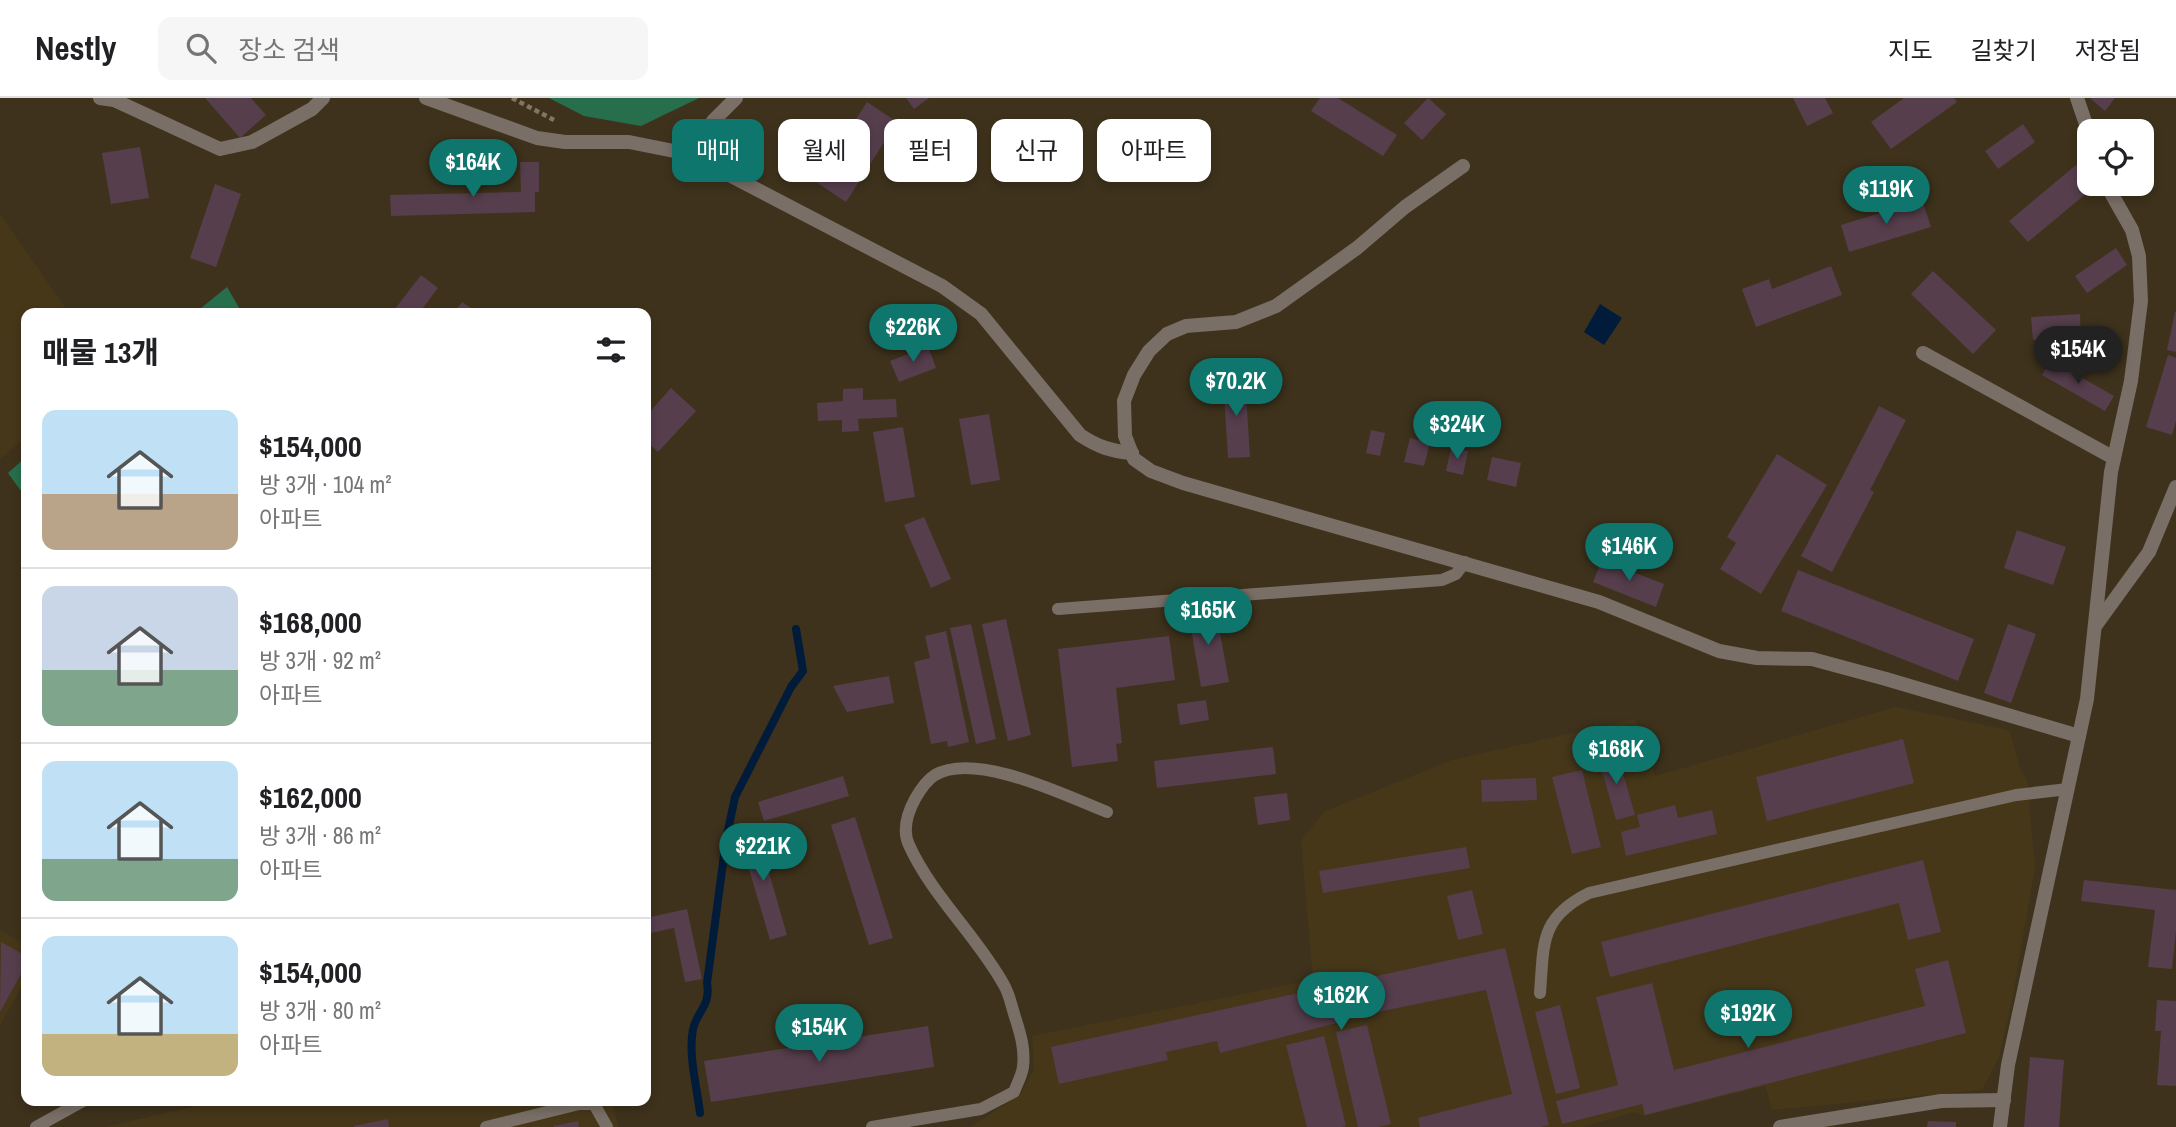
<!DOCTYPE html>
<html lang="ko">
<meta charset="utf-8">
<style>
:root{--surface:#fff;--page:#f6f6f6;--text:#202124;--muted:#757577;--line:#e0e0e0;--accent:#0f766e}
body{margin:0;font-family:"Archivo Narrow","Noto Sans KR",sans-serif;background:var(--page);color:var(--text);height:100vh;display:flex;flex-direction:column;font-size:26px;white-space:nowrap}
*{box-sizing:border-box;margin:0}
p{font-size:23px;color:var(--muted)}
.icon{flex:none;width:38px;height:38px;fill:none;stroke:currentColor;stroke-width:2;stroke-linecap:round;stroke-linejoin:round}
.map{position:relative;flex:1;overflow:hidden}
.drawer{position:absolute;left:21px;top:210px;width:630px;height:798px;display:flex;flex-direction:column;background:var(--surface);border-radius:14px;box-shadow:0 4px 10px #0003}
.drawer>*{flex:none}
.top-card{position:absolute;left:672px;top:21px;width:665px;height:63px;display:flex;gap:14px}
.tools{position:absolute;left:2077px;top:21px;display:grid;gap:14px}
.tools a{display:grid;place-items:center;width:77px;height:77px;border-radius:14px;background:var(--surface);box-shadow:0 4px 10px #0003;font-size:35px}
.price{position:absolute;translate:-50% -60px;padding:0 16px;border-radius:24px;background:var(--accent);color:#fff;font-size:23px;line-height:46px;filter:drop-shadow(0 2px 4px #0008)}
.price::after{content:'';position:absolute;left:50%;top:42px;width:21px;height:16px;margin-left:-10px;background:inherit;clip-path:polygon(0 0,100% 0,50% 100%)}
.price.selected{background:#222;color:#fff}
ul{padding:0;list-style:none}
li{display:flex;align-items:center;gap:21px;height:175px;padding:0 21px}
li+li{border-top:2px solid var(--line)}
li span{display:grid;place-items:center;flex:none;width:196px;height:140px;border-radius:14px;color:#555}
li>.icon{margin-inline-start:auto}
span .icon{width:84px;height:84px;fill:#fffc;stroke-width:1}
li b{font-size:30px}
h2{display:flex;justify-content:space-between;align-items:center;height:84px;padding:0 21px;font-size:30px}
.chip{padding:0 24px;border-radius:14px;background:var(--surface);box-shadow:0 4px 10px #0003;font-size:24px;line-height:63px}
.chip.selected{background:var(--accent);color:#fff}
header{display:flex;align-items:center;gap:42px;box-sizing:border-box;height:98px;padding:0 35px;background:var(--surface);border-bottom:2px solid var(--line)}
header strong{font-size:33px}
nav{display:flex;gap:38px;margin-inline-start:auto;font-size:24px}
.search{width:490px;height:63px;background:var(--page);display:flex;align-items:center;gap:18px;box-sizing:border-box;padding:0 24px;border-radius:14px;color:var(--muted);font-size:26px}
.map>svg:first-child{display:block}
.built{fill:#463719}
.forest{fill:#276f4c}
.water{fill:#001c3a}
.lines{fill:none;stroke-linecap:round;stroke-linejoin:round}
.stream{stroke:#001c3a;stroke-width:8}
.building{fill:#563e4c}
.path{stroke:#807663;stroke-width:4.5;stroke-dasharray:5 3.5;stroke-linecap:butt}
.service{stroke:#796f67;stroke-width:12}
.minor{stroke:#796f67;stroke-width:14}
</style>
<header>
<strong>Nestly</strong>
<div class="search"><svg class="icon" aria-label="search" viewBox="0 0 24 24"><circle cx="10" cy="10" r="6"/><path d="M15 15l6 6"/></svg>장소 검색</div>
<nav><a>지도</a><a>길찾기</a><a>저장됨</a></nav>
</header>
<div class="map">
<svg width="2176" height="1029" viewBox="0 0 2176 1029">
<rect width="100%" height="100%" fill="#3e321c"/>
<g class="built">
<path d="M0,116L69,215H26V339L0,361Z"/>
<path d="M1896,609L2009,632L2021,673L2027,682L2035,768L2012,903L1999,959L1982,992L1772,1012L1765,988L1644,1018L1635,1014L1582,1029H970L1020,997L1034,971L1032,938L1313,882L1301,742L1325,713L1452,662L1635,621L1655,678Z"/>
<path d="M0,832L26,847V881L0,927Z"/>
<path d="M219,1003H612L618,1029H105Z"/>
</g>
<g class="forest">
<path d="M549,0H699L641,28L584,18Z"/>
<path d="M227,189L242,215H195Z"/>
<path d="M26,359V400L8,375Z"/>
</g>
<path class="water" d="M1600,206L1622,220L1604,247L1584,234Z"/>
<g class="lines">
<path class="stream" d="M700,1015C697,989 688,957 693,931C697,913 711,908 707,885L726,742L735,699L791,589L803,573L796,531"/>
</g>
<g class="building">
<path d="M205,0H251L266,17L240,40Z"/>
<path d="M906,0H929L914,11Z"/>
<path d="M1320,0H1338L1397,37L1383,58L1311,13Z"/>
<path d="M1428,0L1446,16L1422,42L1404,25Z"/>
<path d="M1793,0H1825L1833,15L1807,28Z"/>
<path d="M1904,0H1954L1957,4L1891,51L1871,24Z"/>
<path d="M2090,0H2115L2105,13Z"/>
<path d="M867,4L897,24L846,104L816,84Z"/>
<path d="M2023,26L2035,44L1998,71L1985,53Z"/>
<path d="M140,49L149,100L111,106L102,55Z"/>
<path d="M520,64H539V94H535V114L391,118L390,97L521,94Z"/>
<path d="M2076,67L2094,89L2028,144L2009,123Z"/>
<path d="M215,86L241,96L216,169L190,160Z"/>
<path d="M1922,102L1931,129L1849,154L1841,127Z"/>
<path d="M2116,150L2127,167L2087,195L2075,178Z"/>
<path d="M1831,168L1842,197L1756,229L1742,191L1769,181L1772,191Z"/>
<path d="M1933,173L1996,232L1973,256L1911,196Z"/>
<path d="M421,177L438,190L419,215H392Z"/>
<path d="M462,204L479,215H454Z"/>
<path d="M2175,214H2176V254L2167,252Z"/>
<path d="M2080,216L2081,239L2033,242L2031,219Z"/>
<path d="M928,248L936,270L899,284L890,263Z"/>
<path d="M2168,257L2176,260V323L2172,337L2146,329Z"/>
<path d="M2051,262L2114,298L2105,313L2042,277Z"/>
<path d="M1245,279L1250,359L1228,360L1223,280Z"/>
<path d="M671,290L696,313L658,354L646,343V318Z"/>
<path d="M863,290V302L896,301L897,319L858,321L859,333L842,334V322L818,323L817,305L843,303V291Z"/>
<path d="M1879,308L1906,322L1870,392L1874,394L1832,474L1801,458Z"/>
<path d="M989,316L1000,382L971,387L959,321Z"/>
<path d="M903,329L915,399L885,404L873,334Z"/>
<path d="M1371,332L1385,335L1380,358L1366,355Z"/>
<path d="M1410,340L1430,345L1424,368L1404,364Z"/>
<path d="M1451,350L1468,353L1463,377L1446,373Z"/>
<path d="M1777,356L1827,387L1761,496L1720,471L1736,445L1727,439Z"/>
<path d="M1492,359L1521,365L1516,389L1487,382Z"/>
<path d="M924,419L951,481L931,490L904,427Z"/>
<path d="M2017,432L2066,449L2053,487L2004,470Z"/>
<path d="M1602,462L1664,486L1656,509L1593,484Z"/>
<path d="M1798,472L1974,541L1958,583L1781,513Z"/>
<path d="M1215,508L1229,584L1201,589L1188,513Z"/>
<path d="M1006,521L1031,637L1008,643L982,526Z"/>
<path d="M971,526L996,641L976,646L950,530Z"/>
<path d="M2008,526L2036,536L2011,605L1984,595Z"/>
<path d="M946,533L969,644L948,649L947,643L931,646L914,564L930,560L925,538Z"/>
<path d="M1169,538L1175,582L1116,590L1122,645L1116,646L1118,663L1072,669L1058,551Z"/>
<path d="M889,578L894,605L847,614L833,588Z"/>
<path d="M1206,602L1209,622L1180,627L1177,606Z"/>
<path d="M1903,641L1914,685L1767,723L1756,679Z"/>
<path d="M1273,649L1276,676L1157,690L1154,663Z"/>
<path d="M1617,654L1635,717L1616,722L1598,659Z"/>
<path d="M1582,672L1601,749L1572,756L1552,679Z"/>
<path d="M843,678L849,698L764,723L758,704Z"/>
<path d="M1536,680L1537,702L1482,704L1481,682Z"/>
<path d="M1287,695L1290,722L1258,727L1254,699Z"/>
<path d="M1675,707L1678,720L1712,712L1717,736L1626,758L1621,734L1640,729L1637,717Z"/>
<path d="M855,719L893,840L869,847L831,727Z"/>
<path d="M756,729L787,837L770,842L738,734Z"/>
<path d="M1466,749L1470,770L1323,795L1319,773Z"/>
<path d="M1923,762L1941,834L1908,842L1899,805L1610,879L1601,844Z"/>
<path d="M2084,782L2176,792V833L2172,871L2148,869L2155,812L2081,803Z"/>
<path d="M1472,792L1483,836L1458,842L1447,798Z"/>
<path d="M687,811L702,881L685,884L674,830L646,836V820Z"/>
<path d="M1,844L26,858V867L0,914Z"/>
<path d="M1505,850L1549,1027L1541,1029H1420L1418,1020L1512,996L1486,892L1387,912L1220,955L1217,943L1166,954L1168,962L1059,986L1051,949Z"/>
<path d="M1948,862L1966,935L1645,1017L1642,1006L1562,1026L1556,1003L1618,987L1596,899L1652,885L1674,972L1925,908L1915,871Z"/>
<path d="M2157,902L2176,903V988L2157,987L2161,933H2155Z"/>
<path d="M1560,907L1580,990L1556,996L1535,914Z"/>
<path d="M1367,927L1391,1026L1378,1029H1358L1336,934Z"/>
<path d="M928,928L934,969L711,1004L704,963Z"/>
<path d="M1324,938L1346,1028L1342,1029H1307L1286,947Z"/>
<path d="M2030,959L2064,962L2059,1029H2024Z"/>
<path d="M388,1021L389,1029H354V1028Z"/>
<path d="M578,1023L579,1029H554V1028Z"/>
<path d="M1928,1023L1956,1024V1029H1927Z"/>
</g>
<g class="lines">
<path class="path" d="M512,0L554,22"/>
<g class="service">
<path d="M1058,511L1442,482L1456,476L1465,464"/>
<path d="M1540,895C1544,846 1539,820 1589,795L2016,697L2068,691"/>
<path d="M36,1029L83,1003"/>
<path d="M486,1029L579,1006H594L607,1029"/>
<path d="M872,1029L981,1011L1014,994C1017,986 1022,977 1023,969C1025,952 1021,938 1016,922C1012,911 1010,897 1004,887C977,838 932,798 909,747C902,732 908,714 915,701C920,692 927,682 935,677C976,653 1066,698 1107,714"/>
</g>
<g class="minor">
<path d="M100,0L114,2L220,51L252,44L312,11L323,0"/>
<path d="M426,0L537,40L565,44H629L689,56L942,188L981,216L1080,337C1098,349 1111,353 1132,355"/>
<path d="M2077,0L2090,38"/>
<path d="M689,56L713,23L736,0"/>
<path d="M1463,68L1405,109L1357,150L1276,208L1236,224L1186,228L1167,236L1149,253L1134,277L1124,303L1125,338L1134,361L1151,373L1183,385L1599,504L1719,553L1757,560L1812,561L1886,581L2079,638"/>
<path d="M1923,255L2114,360"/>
<path d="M2096,527L2149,454L2176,389"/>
<path d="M1780,1029L1941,1003L2004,1002"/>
<path d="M2000,1029L2008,967L2087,601L2111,374L2131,283L2141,203L2139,158L2132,132L2106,86"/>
</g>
</g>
</svg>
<div class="tools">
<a><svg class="icon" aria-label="locate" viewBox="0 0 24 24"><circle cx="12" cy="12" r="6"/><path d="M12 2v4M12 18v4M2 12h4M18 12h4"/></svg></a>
</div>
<b class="price" style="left:473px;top:101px">$164K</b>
<b class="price" style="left:1886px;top:128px">$119K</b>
<b class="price" style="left:913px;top:266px">$226K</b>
<b class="price selected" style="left:2078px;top:288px">$154K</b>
<b class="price" style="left:1236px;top:320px">$70.2K</b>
<b class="price" style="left:1457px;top:363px">$324K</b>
<b class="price" style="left:1629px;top:485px">$146K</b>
<b class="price" style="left:1208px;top:549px">$165K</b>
<b class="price" style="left:1616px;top:688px">$168K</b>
<b class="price" style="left:763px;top:785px">$221K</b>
<b class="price" style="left:1341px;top:934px">$162K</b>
<b class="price" style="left:1748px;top:952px">$192K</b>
<b class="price" style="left:819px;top:966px">$154K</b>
<div class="top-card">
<a class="chip selected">매매</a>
<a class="chip">월세</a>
<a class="chip">필터</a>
<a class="chip">신규</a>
<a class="chip">아파트</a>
</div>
<section class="drawer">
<h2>매물 13개<svg class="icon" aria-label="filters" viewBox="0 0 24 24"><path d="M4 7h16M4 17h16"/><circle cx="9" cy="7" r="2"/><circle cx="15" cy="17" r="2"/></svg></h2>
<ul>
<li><span style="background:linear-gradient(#bfe0f5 60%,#b9a48a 0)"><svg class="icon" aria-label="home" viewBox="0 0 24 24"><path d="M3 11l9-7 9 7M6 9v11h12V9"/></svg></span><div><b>$154,000</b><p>방 3개 · 104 m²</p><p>아파트</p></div></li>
<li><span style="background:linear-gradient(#c9d6e8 60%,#7fa58c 0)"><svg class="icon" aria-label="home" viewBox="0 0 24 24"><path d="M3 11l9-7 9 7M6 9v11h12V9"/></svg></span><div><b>$168,000</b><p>방 3개 · 92 m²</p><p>아파트</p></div></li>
<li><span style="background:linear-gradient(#bfe0f5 70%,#7fa58c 0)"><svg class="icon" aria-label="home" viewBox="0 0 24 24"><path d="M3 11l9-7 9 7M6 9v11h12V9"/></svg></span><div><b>$162,000</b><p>방 3개 · 86 m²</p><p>아파트</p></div></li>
<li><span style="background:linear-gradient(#bfe0f5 70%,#c2b280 0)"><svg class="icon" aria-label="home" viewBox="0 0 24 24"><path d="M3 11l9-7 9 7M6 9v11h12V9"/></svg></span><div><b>$154,000</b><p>방 3개 · 80 m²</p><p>아파트</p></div></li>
</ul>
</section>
</div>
